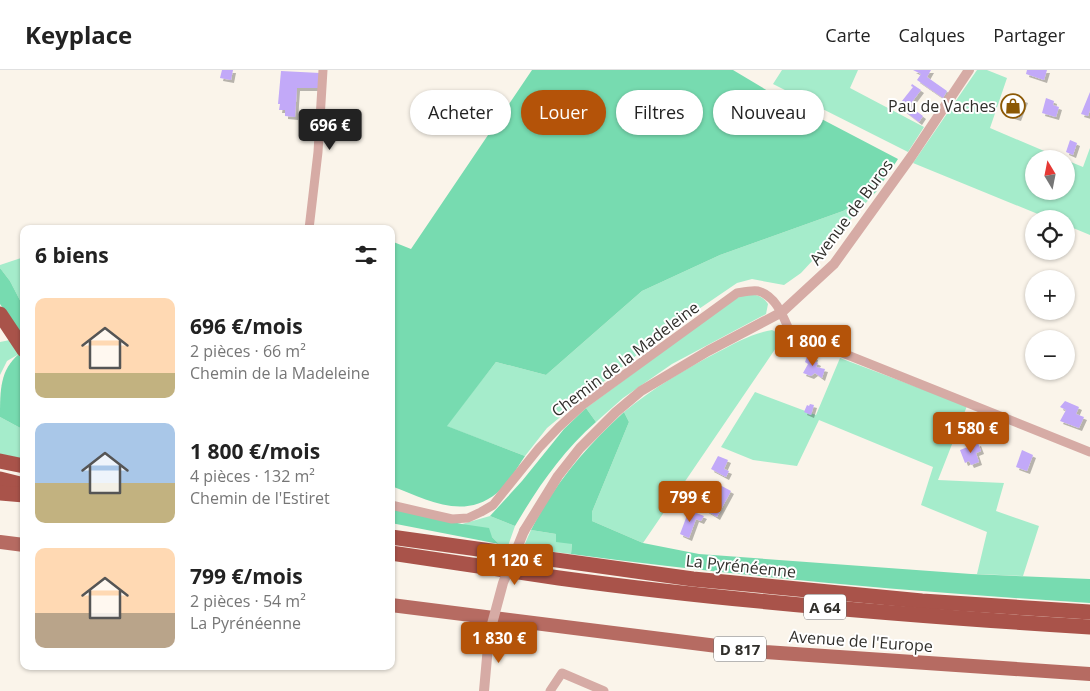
<!DOCTYPE html>
<html lang="fr">
<meta charset="utf-8">
<style>
:root{--surface:#fff;--page:#f6f6f6;--text:#222;--muted:#767676;--line:#e0e0e0;--accent:#b45309}
body{margin:0;font-family:"Open Sans",sans-serif;background:var(--page);color:var(--text);height:100vh;display:flex;flex-direction:column;font-size:19px;white-space:nowrap}
*{box-sizing:border-box;margin:0}
p{font-size:16px;color:var(--muted)}
.icon{flex:none;width:28px;height:28px;fill:none;stroke:currentColor;stroke-width:2;stroke-linecap:round;stroke-linejoin:round}
.map{position:relative;flex:1;overflow:hidden}
.side{position:absolute;left:20px;top:155px;width:375px;height:445px;display:flex;flex-direction:column;background:var(--surface);border-radius:10px;box-shadow:0 1px 4px #0004}
.side>*{flex:none}
.hud{position:absolute;left:410px;top:20px;width:475px;height:45px;display:flex;gap:10px}
.needle{width:32px;rotate:350deg}
.fabs{position:absolute;left:1025px;top:80px;display:grid;gap:10px}
.fabs a{display:grid;place-items:center;width:50px;height:50px;border-radius:50%;background:var(--surface);box-shadow:0 1px 4px #0004;font-size:25px}
.price{position:absolute;translate:-50% -42px;padding:0 11px;border-radius:5px;background:var(--accent);color:#fff;font-size:16px;line-height:32px;filter:drop-shadow(0 1px 2px #0008)}
.price::after{content:'';position:absolute;left:50%;top:30px;width:15px;height:11px;margin-left:-8px;background:inherit;clip-path:polygon(0 0,100% 0,50% 100%)}
.price.on{background:#222;color:#fff}
ul{padding:0;list-style:none}
li{display:flex;align-items:center;gap:15px;height:125px;padding:0 15px}
li span{display:grid;place-items:center;flex:none;width:140px;height:100px;border-radius:10px;color:#555}
li>.icon{margin-inline-start:auto}
span .icon{width:60px;height:60px;fill:#fffc;stroke-width:1}
li b{font-size:21px}
h2{display:flex;justify-content:space-between;align-items:center;height:60px;padding:0 15px;font-size:21px}
.tag{padding:0 18px;border-radius:22px;background:var(--surface);box-shadow:0 1px 4px #0004;font-size:18px;line-height:45px}
.tag.on{background:var(--accent);color:#fff}
header{display:flex;align-items:center;gap:30px;box-sizing:border-box;height:70px;padding:0 25px;background:var(--surface);border-bottom:1px solid var(--line)}
header strong{font-size:24px}
nav{display:flex;gap:28px;margin-inline-start:auto;font-size:18px}
.map>svg:first-child{display:block}
.green{fill:#a5eccb}
.forest{fill:#77dbb0}
.building{fill:#c2a9f8;filter:url(#shadow)}
.lines{fill:none;stroke-linecap:round;stroke-linejoin:round}
.minor{stroke:#d6aba5;stroke-width:9}
.tertiary{stroke:#d6aba5;stroke-width:10}
.primary{stroke:#b66b62;stroke-width:14}
.motorway{stroke:#a9534a;stroke-width:15}
.tertiary-bridge{stroke:#d6aba5;stroke-width:10}
.labels{text-anchor:middle;dominant-baseline:central;stroke-width:4;stroke-linejoin:round;paint-order:stroke}
.shield{fill:#fff;stroke:#6f6d6b;stroke-width:1}
.shield-label{font-size:15px;font-weight:bold;fill:#312f2b}
.poi-label{font-size:16px;fill:#312f2b;stroke:#fff;text-anchor:end}
.street-label{font-size:16px;fill:#312f2b;stroke:#fff}
</style>
<header>
<strong>Keyplace</strong>
<nav><a>Carte</a><a>Calques</a><a>Partager</a></nav>
</header>
<div class="map">
<svg width="1090" height="621" viewBox="0 0 1090 621">
<defs>
<filter id="shadow"><feDropShadow dx="3" dy="3" stdDeviation="0" flood-color="#0004"/></filter>
</defs>
<rect width="100%" height="100%" fill="#faf4ea"/>
<g class="green">
<path d="M782,0H858L850,18L924,57L908,82L773,14Z"/>
<path d="M977,0H987L1007,8L990,58L1063,89H1034V121H1066V90L1083,97L1090,78V165L1066,155V149H1050L913,93Z"/>
<path d="M876,122L801,203L784,215L752,209L737,213L668,260L576,334L547,358L525,386L446,356L496,292L546,305L642,221L720,185L843,141Z"/>
<path d="M24,187V238L10,211L0,198V195Z"/>
<path d="M749,224C757,225 763,226 768,234L766,244L672,294L623,328L596,352L586,338L733,230L740,226Z"/>
<path d="M772,260L776,262L780,266V272L643,473L592,451V442L629,352L624,342C653,318 685,299 718,282C735,273 753,263 772,260Z"/>
<path d="M10,270L19,284L7,291L0,305V272Z"/>
<path d="M840,288L967,336L938,410L1004,413L996,441L1039,456L1023,506L977,504L987,462L921,435L933,397L819,350L797,396L753,390L721,377L755,322L816,345Z"/>
<path d="M0,347L24,360V389L0,384Z"/>
<path d="M490,446L515,456L508,476L499,474L492,467L462,454Z"/>
<path d="M531,460L556,464L572,474L571,484L523,478Z"/>
</g>
<g class="forest">
<path d="M532,0H733L768,21L898,89L876,122L843,141L720,185L642,221L546,305L496,292L447,356L525,386C517,398 508,414 497,423C462,451 427,429 391,416V171L411,179Z"/>
<path d="M0,198L10,211L24,238V269L0,234Z"/>
<path d="M19,284L24,292V360L0,347C0,320 0,300 19,284Z"/>
<path d="M586,338L596,352C562,382 538,417 515,456L490,446L522,411L564,359Z"/>
<path d="M624,342L629,352L592,442V451L643,473L699,484L971,504L1090,509V533C917,522 743,507 571,484L572,474L556,472V464L531,460C555,413 585,378 624,342Z"/>
<path d="M391,439L462,454L489,458L492,467L499,474L391,453Z"/>
</g>
<g class="building">
<path d="M222,0H233L231,10L220,8Z"/>
<path d="M913,0H931L927,7L947,21L943,28L917,10L921,4Z"/>
<path d="M1027,0H1047L1044,10L1026,4Z"/>
<path d="M281,1L320,3L319,18H297L295,47L285,46V40H279L280,34H278Z"/>
<path d="M912,14L921,20L909,36L923,46L919,52L898,36L913,17L911,16Z"/>
<path d="M1090,22V40L1088,46L1081,44Z"/>
<path d="M1009,24L1025,30L1018,48L1002,43Z"/>
<path d="M1046,28L1054,31L1053,35L1059,37L1056,47L1042,43Z"/>
<path d="M1070,70L1077,73L1073,85L1066,82Z"/>
<path d="M808,284L815,287L814,291L818,293L816,297L825,299L822,308L815,303L811,306L803,303L808,294L805,292Z"/>
<path d="M1065,331L1079,337L1076,344L1084,347L1079,358L1060,351L1066,340L1060,337Z"/>
<path d="M810,334L814,335L811,345L804,342L807,335L809,336Z"/>
<path d="M978,373L981,381L976,383L979,392L971,395L969,391L965,393L960,380Z"/>
<path d="M1022,380L1033,385L1027,401L1016,397Z"/>
<path d="M718,386L728,390L724,399L729,401L726,407L711,399Z"/>
<path d="M718,414L731,421L717,447L704,439Z"/>
<path d="M689,440L704,446L701,451L696,449L689,468L680,464Z"/>
</g>
<g class="lines">
<g class="minor">
<path d="M309,159L318,82L323,0"/>
<path d="M391,435L452,449L468,448L481,442L493,435L539,378L559,357L584,334L737,223C743,222 752,220 758,221C776,226 783,246 790,262L1090,382"/>
<path d="M550,621L562,603L604,621"/>
</g>
<g class="tertiary">
<path d="M524,461L558,406L580,378L616,342L641,321L708,281L782,242L834,194L911,87L969,0"/>
<path d="M484,621L489,565"/>
</g>
<g class="primary">
<path d="M0,472L24,475"/>
<path d="M391,535L765,582L1090,604"/>
</g>
<g class="motorway">
<path d="M0,244L24,280"/>
<path d="M0,391L24,396"/>
<path d="M0,409L24,415"/>
<path d="M0,423L24,425"/>
<path d="M391,467L693,509L922,531L1090,542"/>
<path d="M391,483C447,491 503,500 559,508C735,532 913,546 1090,557"/>
</g>
<path class="tertiary-bridge" d="M489,565L503,513L524,461"/>
</g>
<defs>
<g id="shop-ring" transform="scale(1.25)"><circle r="9.5" fill="#fff" stroke="#8c5905" stroke-width="1.5"/><path d="M-5-2.5h2.3a2.7 3.5 0 0 1 5.4 0H5L5.5 6h-11ZM-1.5-2.5h3a1.5 2.3 0 0 0-3 0Z" fill="#8c5905"/></g>
</defs>
<g fill-rule="evenodd">
<use href="#shop-ring" x="1013" y="36"/>
</g>
<g class="labels">
<g class="shield">
<rect x="804" y="524.5" width="42" height="25" rx="4"/>
<rect x="714" y="566.5" width="52" height="25" rx="4"/>
</g>
<g class="shield-label">
<text x="825" y="537">A 64</text>
<text x="740" y="579">D 817</text>
</g>
<g class="poi-label">
<text x="996" y="36">Pau de Vaches</text>
</g>
<g class="street-label">
<text transform="translate(851 142) rotate(-53)">Avenue de Buros</text>
<text transform="translate(625 289) rotate(-37)">Chemin de la Madeleine</text>
<text transform="translate(741 496) rotate(6)">La Pyrénéenne</text>
<text transform="translate(861 571) rotate(4)">Avenue de l'Europe</text>
</g>
</g>
</svg>
<div class="fabs">
<a><svg class="needle" viewBox="-14 -14 28 28"><path d="M0-13l5 13h-10z" fill="#e53935"/><path d="M0 13l5-13h-10z" fill="#767676"/></svg></a>
<a><svg class="icon" aria-label="locate" viewBox="0 0 24 24"><circle cx="12" cy="12" r="6"/><path d="M12 2v4M12 18v4M2 12h4M18 12h4"/></svg></a>
<a>+</a>
<a>−</a>
</div>
<b class="price on" style="left:330px;top:81px">696 €</b>
<b class="price" style="left:813px;top:297px">1 800 €</b>
<b class="price" style="left:971px;top:384px">1 580 €</b>
<b class="price" style="left:690px;top:453px">799 €</b>
<b class="price" style="left:515px;top:516px">1 120 €</b>
<b class="price" style="left:499px;top:594px">1 830 €</b>
<div class="hud">
<a class="tag">Acheter</a>
<a class="tag on">Louer</a>
<a class="tag">Filtres</a>
<a class="tag">Nouveau</a>
</div>
<section class="side">
<h2>6 biens<svg class="icon" aria-label="filters" viewBox="0 0 24 24"><path d="M4 7h16M4 17h16"/><circle cx="9" cy="7" r="2"/><circle cx="15" cy="17" r="2"/></svg></h2>
<ul>
<li><span style="background:linear-gradient(#ffd9b3 75%,#c2b280 0)"><svg class="icon" aria-label="home" viewBox="0 0 24 24"><path d="M3 11l9-7 9 7M6 9v11h12V9"/></svg></span><div><b>696 €/mois</b><p>2 pièces · 66 m²</p><p>Chemin de la Madeleine</p></div></li>
<li><span style="background:linear-gradient(#a9c7e8 60%,#c2b280 0)"><svg class="icon" aria-label="home" viewBox="0 0 24 24"><path d="M3 11l9-7 9 7M6 9v11h12V9"/></svg></span><div><b>1 800 €/mois</b><p>4 pièces · 132 m²</p><p>Chemin de l'Estiret</p></div></li>
<li><span style="background:linear-gradient(#ffd9b3 65%,#b9a48a 0)"><svg class="icon" aria-label="home" viewBox="0 0 24 24"><path d="M3 11l9-7 9 7M6 9v11h12V9"/></svg></span><div><b>799 €/mois</b><p>2 pièces · 54 m²</p><p>La Pyrénéenne</p></div></li>
</ul>
</section>
</div>
